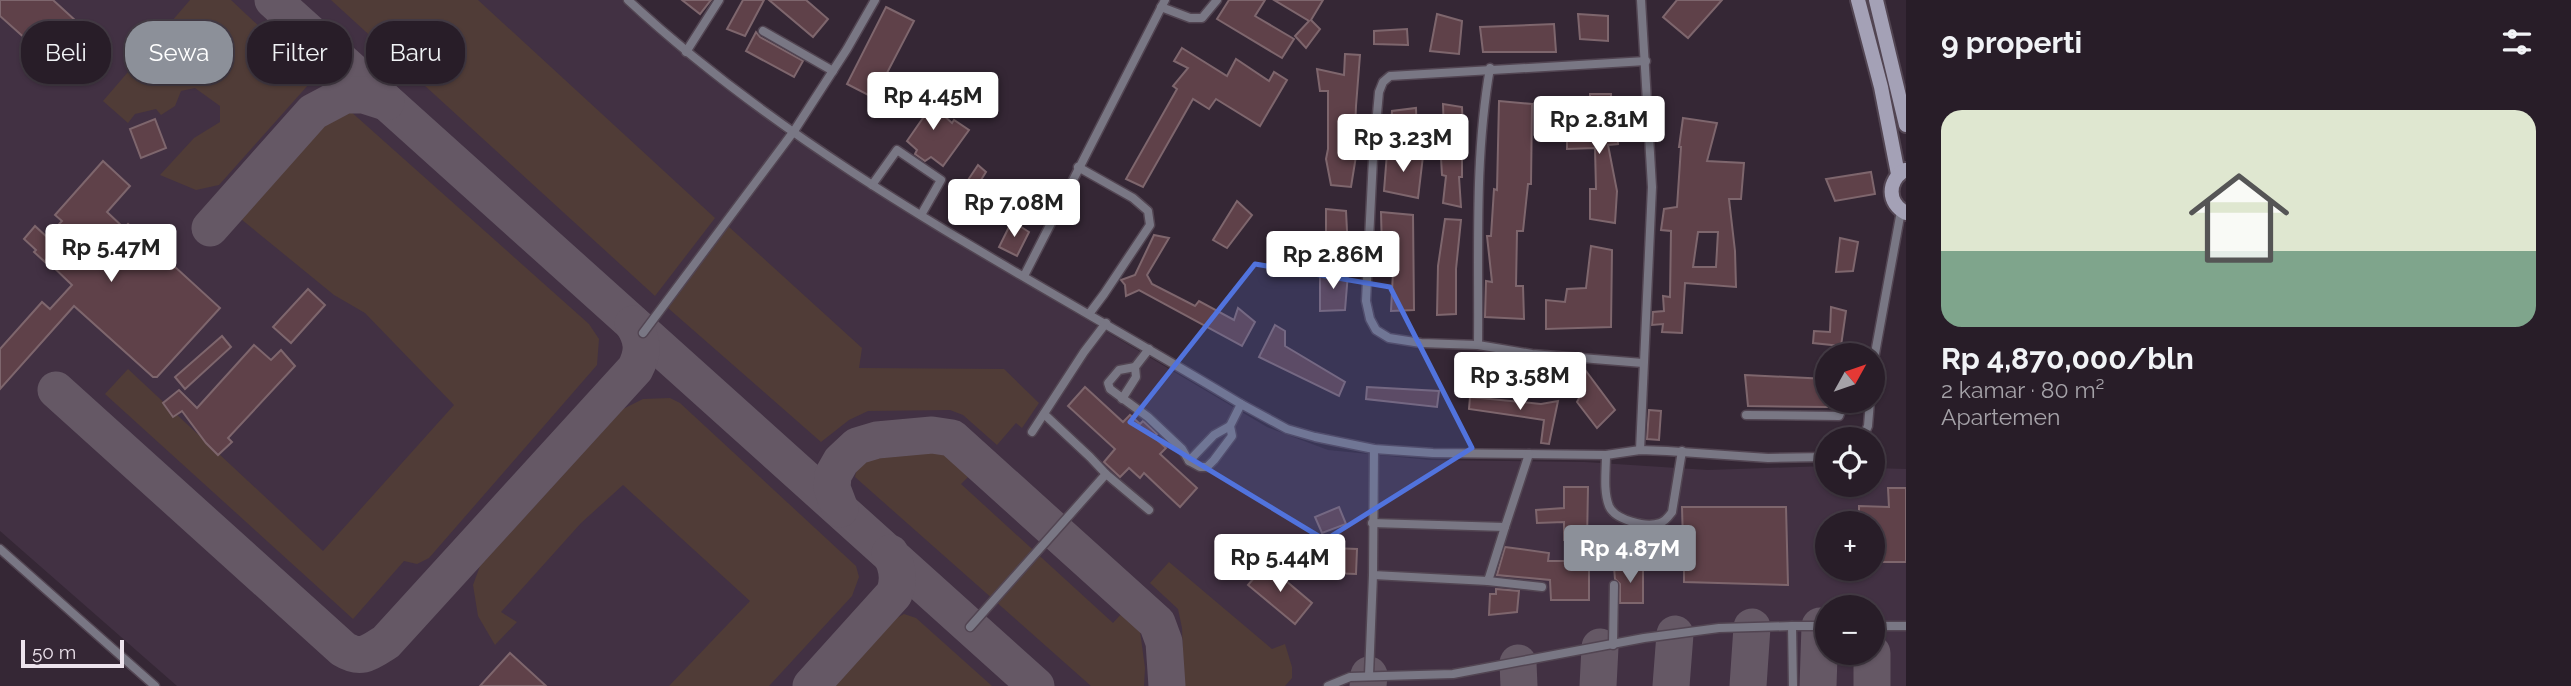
<!DOCTYPE html>
<html lang="id">
<meta charset="utf-8">
<style>
:root{--surface:#281d28;--page:#342a34;--text:#f1f3f6;--muted:#a5a2a8;--line:#443b45;--accent:#8c9099}
body{margin:0;font-family:Raleway,sans-serif;background:var(--page);color:var(--text);height:100vh;display:flex;flex-direction:column;font-size:26px;white-space:nowrap}
*{box-sizing:border-box;margin:0}
p{font-size:23px;color:var(--muted)}
.icon{flex:none;width:38px;height:38px;fill:none;stroke:currentColor;stroke-width:2;stroke-linecap:round;stroke-linejoin:round}
.map{position:relative;flex:1;overflow:hidden}
.details{display:flex;flex-direction:column;background:var(--surface);width:665px}
.details>*{flex:none}
.guide{position:absolute;left:21px;top:21px;width:665px;height:63px;display:flex;gap:14px}
.needle{width:46px;rotate:50deg}
.tools{position:absolute;left:1815px;top:343px;display:grid;gap:14px}
.tools a{display:grid;place-items:center;width:70px;height:70px;border-radius:50%;background:var(--surface);box-shadow:0 2px 5px #0004,0 0 0 2px var(--line);font-size:35px}
.scale{position:absolute;left:21px;bottom:18px;width:103px;box-sizing:border-box;padding-left:7px;border:4px solid #ede3ed;border-top:0;font-size:19px;line-height:24px;white-space:nowrap;color:#ede3ed;-webkit-text-stroke:5px #352735;paint-order:stroke}
.price{position:absolute;translate:-50% -60px;padding:0 16px;border-radius:7px;background:#fff;color:#222;font-size:23px;line-height:46px;filter:drop-shadow(0 2px 4px #0008)}
.price::after{content:'';position:absolute;left:50%;top:42px;width:21px;height:16px;margin-left:-10px;background:inherit;clip-path:polygon(0 0,100% 0,50% 100%)}
.price.selected{background:var(--accent);color:#fff}
ul{padding:0;list-style:none}
li{display:grid;align-content:center;gap:14px;height:371px;padding:0 35px}
li span{display:grid;place-items:center;height:217px;border-radius:21px;color:#555}
li>.icon{margin-inline-start:auto}
span .icon{width:126px;height:126px;fill:#fffc;stroke-width:1}
li b{font-size:30px}
h2{display:flex;justify-content:space-between;align-items:center;height:84px;padding:0 35px;font-size:30px}
.pill{padding:0 24px;border-radius:28px;background:var(--surface);box-shadow:0 2px 5px #0004,0 0 0 2px var(--line);font-size:24px;line-height:63px}
.pill.selected{background:var(--accent);color:#fff}
main{display:flex;flex:1;min-height:0}
.map>svg:first-child{display:block}
.built{fill:#423143;fill-rule:evenodd}
.green{fill:#503c37}
.lines{fill:none;stroke-linecap:round;stroke-linejoin:round}
.taxiway{stroke:#655865;stroke-width:37}
.building{fill:#5f4149;stroke:#7e666d;stroke-width:2;fill-rule:evenodd}
.lane-casing{stroke:#524552;stroke-width:11}
.secondary-casing{stroke:#524552;stroke-width:18}
.lane{stroke:#797784;stroke-width:8}
.secondary{stroke:#a4a1b6;stroke-width:14}
.marked{fill:#5173dd;fill-opacity:0.2;stroke:#5173dd;stroke-width:5;stroke-linejoin:round}
</style>
<main>
<div class="map">
<svg width="1906" height="686" viewBox="0 0 1906 686">
<rect width="100%" height="100%" fill="#352735"/>
<path class="built" d="M0,0H623L690,60L788,136L979,256L1267,427L1328,450L1430,460L1585,462L1708,470L1827,466V485H1872L1873,468L1906,469V686H177L0,531ZM1827,523H1872V569H1827ZM1827,607H1872V653H1827Z"/>
<g class="green">
<path d="M190,0H231L312,76L309,84L219,185L196,190L160,175L194,138L220,122V106L195,88L181,91L175,106L161,115L156,109L135,114L128,123L103,101Z"/>
<path d="M331,0H478L715,218L655,296Z"/>
<path d="M349,110L589,324L599,339L597,365L429,558L417,564L404,561L353,619L105,394L128,369L323,551L454,405L365,313L334,295L236,215V209L313,124L326,116Z"/>
<path d="M728,226L862,348L859,368L1004,369L1039,403L1022,428L1016,423L997,445L963,415L950,410L868,411L849,420L821,442L668,308Z"/>
<path d="M670,398L680,403L856,566L859,577L852,596L769,686H669L750,601L623,485L581,523L501,612L517,622L495,645L478,616L473,585L480,566L623,409L643,399Z"/>
<path d="M937,446L968,477L961,484L1113,623L1122,613L1140,631L1145,668L1144,686H1091L855,477L857,467C880,451 909,449 937,446Z"/>
<path d="M1169,562L1272,649L1285,644L1292,667V678L1285,686H1184L1182,628L1178,609L1150,583Z"/>
<path d="M904,614L916,618L992,686H835L893,620Z"/>
</g>
<g class="lines">
<g class="taxiway">
<path d="M273,0L1036,686"/>
<path d="M210,228L313,112L345,95H364L386,102"/>
<path d="M56,390L343,649C361,660 369,653 386,642L635,369C644,352 643,340 633,324"/>
<path d="M840,509L832,488L833,475L841,461L857,446L877,440L932,435L952,438L1157,623L1164,642L1167,686"/>
<path d="M1518,663L1519,686"/>
<path d="M811,686L894,594C900,580 898,567 890,553"/>
<path d="M1368,686L1369,675"/>
<path d="M1598,686L1600,647"/>
<path d="M1671,686L1675,634"/>
<path d="M1748,686L1752,627"/>
<path d="M1818,686L1820,626"/>
<path d="M1872,686V653"/>
</g>
</g>
<g class="building">
<path d="M0,0H53L87,31L56,66L0,16Z"/>
<path d="M682,0H711L700,14Z"/>
<path d="M743,0H764L745,36L727,29Z"/>
<path d="M769,0H806L828,19L813,37Z"/>
<path d="M1229,0H1265L1255,16L1294,39L1282,58L1217,19Z"/>
<path d="M1274,0H1323L1311,20L1320,29L1306,48L1295,36L1309,21Z"/>
<path d="M1677,0H1722L1688,38L1663,17Z"/>
<path d="M886,7L914,21L874,98L847,84Z"/>
<path d="M1437,14L1462,21L1459,54L1430,51Z"/>
<path d="M1578,14L1608,16V41L1580,39Z"/>
<path d="M1554,24L1556,52H1483L1480,27Z"/>
<path d="M1407,29L1408,45L1374,44V31Z"/>
<path d="M756,32L760,37L803,61L794,77L746,51Z"/>
<path d="M1182,48L1227,76L1236,59L1269,81L1274,72L1287,80L1260,126L1216,99L1209,109L1193,99L1143,187L1126,179L1177,89L1173,86L1188,68L1174,61Z"/>
<path d="M1345,54L1360,55L1356,106L1354,155L1356,156L1351,187L1331,185L1326,159L1328,149V91H1320L1317,69L1344,75Z"/>
<path d="M908,94L929,109L932,105L952,123L954,120L969,130L943,166L931,157L925,161L915,154L917,150L907,141L925,115L897,111Z"/>
<path d="M1590,94H1611V122L1616,125L1618,144L1608,145L1617,191L1615,223L1590,219V189H1596L1595,148L1567,149V128L1590,124Z"/>
<path d="M1499,101L1532,104L1531,184H1528L1523,231H1517L1516,286H1523L1524,319L1485,317L1486,281L1492,282L1487,236H1491L1494,189L1497,190Z"/>
<path d="M1443,104L1462,107L1463,132L1444,135Z"/>
<path d="M1416,108L1417,139L1391,130L1392,111Z"/>
<path d="M1683,118L1717,123L1707,161L1744,163L1741,199H1729L1735,251L1736,287L1685,283L1682,333L1662,332L1663,324L1652,325L1653,312L1664,311L1663,296L1670,297L1671,231L1661,230L1664,209L1677,207L1681,147H1679ZM1698,232H1718L1716,267H1693Z"/>
<path d="M155,119L166,148L141,158L130,129Z"/>
<path d="M1387,153L1423,156L1418,198L1384,191Z"/>
<path d="M1441,158L1462,159V177H1459L1461,207L1443,203L1446,176L1442,175Z"/>
<path d="M103,161L130,186L107,212L124,228L128,224L220,308L157,377H153L74,306L0,389V349L42,302L50,309L72,285L46,260L45,262L34,252L36,250L24,239L35,226L47,237L62,221L55,215Z"/>
<path d="M978,165L986,172L976,188L966,183Z"/>
<path d="M1871,172L1875,194L1835,201L1826,179Z"/>
<path d="M1237,201L1252,215L1227,248L1213,240Z"/>
<path d="M1326,209L1346,211L1348,251L1326,252Z"/>
<path d="M1381,212L1413,215L1414,310L1391,311L1394,252L1382,251Z"/>
<path d="M1445,219L1461,220L1456,269V314L1437,315L1438,266Z"/>
<path d="M1012,221L1029,232L1017,256L999,247Z"/>
<path d="M1154,235L1169,238L1147,275L1152,284L1195,306L1199,301L1234,320L1238,308L1255,322L1242,346L1139,290L1126,296L1125,285L1121,280L1135,275Z"/>
<path d="M1840,238L1858,242L1853,271L1836,272Z"/>
<path d="M1591,246L1612,250L1611,327L1546,329V300L1565,302L1567,289L1586,288Z"/>
<path d="M1320,273H1348L1345,310L1320,311Z"/>
<path d="M308,289L325,305L291,343L273,327Z"/>
<path d="M1831,307L1846,311L1841,346L1813,343L1814,331L1830,332Z"/>
<path d="M1275,325L1285,331V346L1345,382L1339,396L1259,357Z"/>
<path d="M222,336L231,347L185,389L175,377Z"/>
<path d="M254,345L271,360L281,350L295,366L228,438L232,442L218,455L206,443L182,411L173,417L163,403L179,390L197,408Z"/>
<path d="M1586,371L1615,410L1597,428L1577,402L1585,387L1577,379Z"/>
<path d="M1745,375L1827,379V407L1748,406Z"/>
<path d="M1085,387L1123,422L1130,415L1140,424L1143,421L1157,434L1154,437L1166,448L1160,454L1197,488L1180,507L1144,473L1140,478L1129,468L1120,477L1104,462L1115,449L1068,406Z"/>
<path d="M1367,387L1439,391L1437,407L1366,399Z"/>
<path d="M1470,397L1541,404L1558,401L1549,444L1541,443L1544,420L1469,409Z"/>
<path d="M1649,410L1661,411L1659,440L1647,439Z"/>
<path d="M1564,487H1588L1587,541L1564,540V522L1537,523L1536,510L1564,508Z"/>
<path d="M1888,488H1906V562H1872V523H1859V506L1889,507Z"/>
<path d="M1339,507L1346,524L1322,533L1315,517Z"/>
<path d="M1682,507H1786L1788,585L1684,582V560L1655,559V542L1683,543Z"/>
<path d="M1505,547L1549,553L1548,561H1589V600H1551L1550,580L1497,575Z"/>
<path d="M1331,548L1357,549L1356,574L1330,573Z"/>
<path d="M1266,564L1312,603L1295,624L1248,585Z"/>
<path d="M1614,567L1643,570V603H1620V584L1615,579Z"/>
<path d="M1496,589L1519,591L1517,612L1489,615L1490,594H1496Z"/>
<path d="M510,653L546,686H480Z"/>
</g>
<g class="lines">
<g class="lane-casing">
<g id="lane">
<path d="M628,0C808,167 1033,278 1241,404L1287,429L1315,437L1374,449L1433,453L1606,455L1640,450L1667,451L1768,458L1827,457"/>
<path d="M1161,7L1190,18H1202L1217,0"/>
<path d="M763,31L833,71"/>
<path d="M686,52L719,0"/>
<path d="M1078,167L1133,198L1148,211L1150,225L1104,294L1089,314"/>
<path d="M872,185L897,150L941,180L921,215"/>
<path d="M1024,276L1165,0"/>
<path d="M643,333L794,131L847,49L875,0"/>
<path d="M1478,345C1479,254 1474,159 1490,68"/>
<path d="M1643,363L1532,354L1478,345L1421,343L1389,338L1376,330L1370,319L1366,301L1373,158L1379,92L1383,82L1390,76L1646,61"/>
<path d="M1135,367L1119,370L1108,383L1110,389L1148,417L1182,449L1189,461L1200,467H1207L1214,460L1232,436L1230,426L1241,404"/>
<path d="M1872,370L1901,211"/>
<path d="M1122,399L1136,377L1135,367L1149,349"/>
<path d="M1044,414L1090,457L1106,474L1149,510"/>
<path d="M1746,415L1839,416L1845,401"/>
<path d="M1032,432L1084,352L1106,323"/>
<path d="M1862,439L1868,426L1870,401"/>
<path d="M1640,450L1652,187L1641,0"/>
<path d="M1606,455C1606,471 1603,491 1609,506C1615,520 1646,528 1660,523C1666,521 1669,516 1672,512L1682,451"/>
<path d="M1189,461L1214,435L1230,426"/>
<path d="M1372,523L1505,527L1529,454"/>
<path d="M0,549L155,686"/>
<path d="M1373,575L1488,581L1505,527"/>
<path d="M1488,581L1542,587"/>
<path d="M1872,626H1906"/>
<path d="M970,627L1106,474"/>
<path d="M1613,645L1614,585"/>
<path d="M1369,675L1373,575L1374,449"/>
<path d="M1328,686L1350,677L1453,674L1644,638L1719,628L1792,626"/>
<path d="M1793,686L1792,626H1827"/>
</g>
</g>
<g class="secondary-casing">
<g id="secondary">
<path d="M1858,0L1881,87L1898,174"/>
<path d="M1876,0L1906,125"/>
<path d="M1905,170C1887,181 1887,203 1906,213"/>
</g>
</g>
<use href="#lane" class="lane"/>
<use href="#secondary" class="secondary"/>
</g>
<path class="marked" d="M1255,264L1390,287L1472,448L1325,540L1130,422Z"/>
</svg>
<div class="tools">
<a><svg class="needle" viewBox="-14 -14 28 28"><path d="M0-13l5 13h-10z" fill="#e53935"/><path d="M0 13l5-13h-10z" fill="#a5a2a8"/></svg></a>
<a><svg class="icon" aria-label="locate" viewBox="0 0 24 24"><circle cx="12" cy="12" r="6"/><path d="M12 2v4M12 18v4M2 12h4M18 12h4"/></svg></a>
<a>+</a>
<a>−</a>
</div>
<div class="scale">50 m</div>
<b class="price" style="left:933px;top:132px">Rp 4.45M</b>
<b class="price" style="left:1599px;top:156px">Rp 2.81M</b>
<b class="price" style="left:1403px;top:174px">Rp 3.23M</b>
<b class="price" style="left:1014px;top:239px">Rp 7.08M</b>
<b class="price" style="left:111px;top:284px">Rp 5.47M</b>
<b class="price" style="left:1333px;top:291px">Rp 2.86M</b>
<b class="price" style="left:1520px;top:412px">Rp 3.58M</b>
<b class="price selected" style="left:1630px;top:585px">Rp 4.87M</b>
<b class="price" style="left:1280px;top:594px">Rp 5.44M</b>
<div class="guide">
<a class="pill">Beli</a>
<a class="pill selected">Sewa</a>
<a class="pill">Filter</a>
<a class="pill">Baru</a>
</div>
</div>
<section class="details">
<h2>9 properti<svg class="icon" aria-label="filters" viewBox="0 0 24 24"><path d="M4 7h16M4 17h16"/><circle cx="9" cy="7" r="2"/><circle cx="15" cy="17" r="2"/></svg></h2>
<ul>
<li><span style="background:linear-gradient(#dfe7d0 65%,#7fa58c 0)"><svg class="icon" aria-label="home" viewBox="0 0 24 24"><path d="M3 11l9-7 9 7M6 9v11h12V9"/></svg></span><div><b>Rp 4,870,000/bln</b><p>2 kamar · 80 m²</p><p>Apartemen</p></div></li>
</ul>
</section>
</main>
